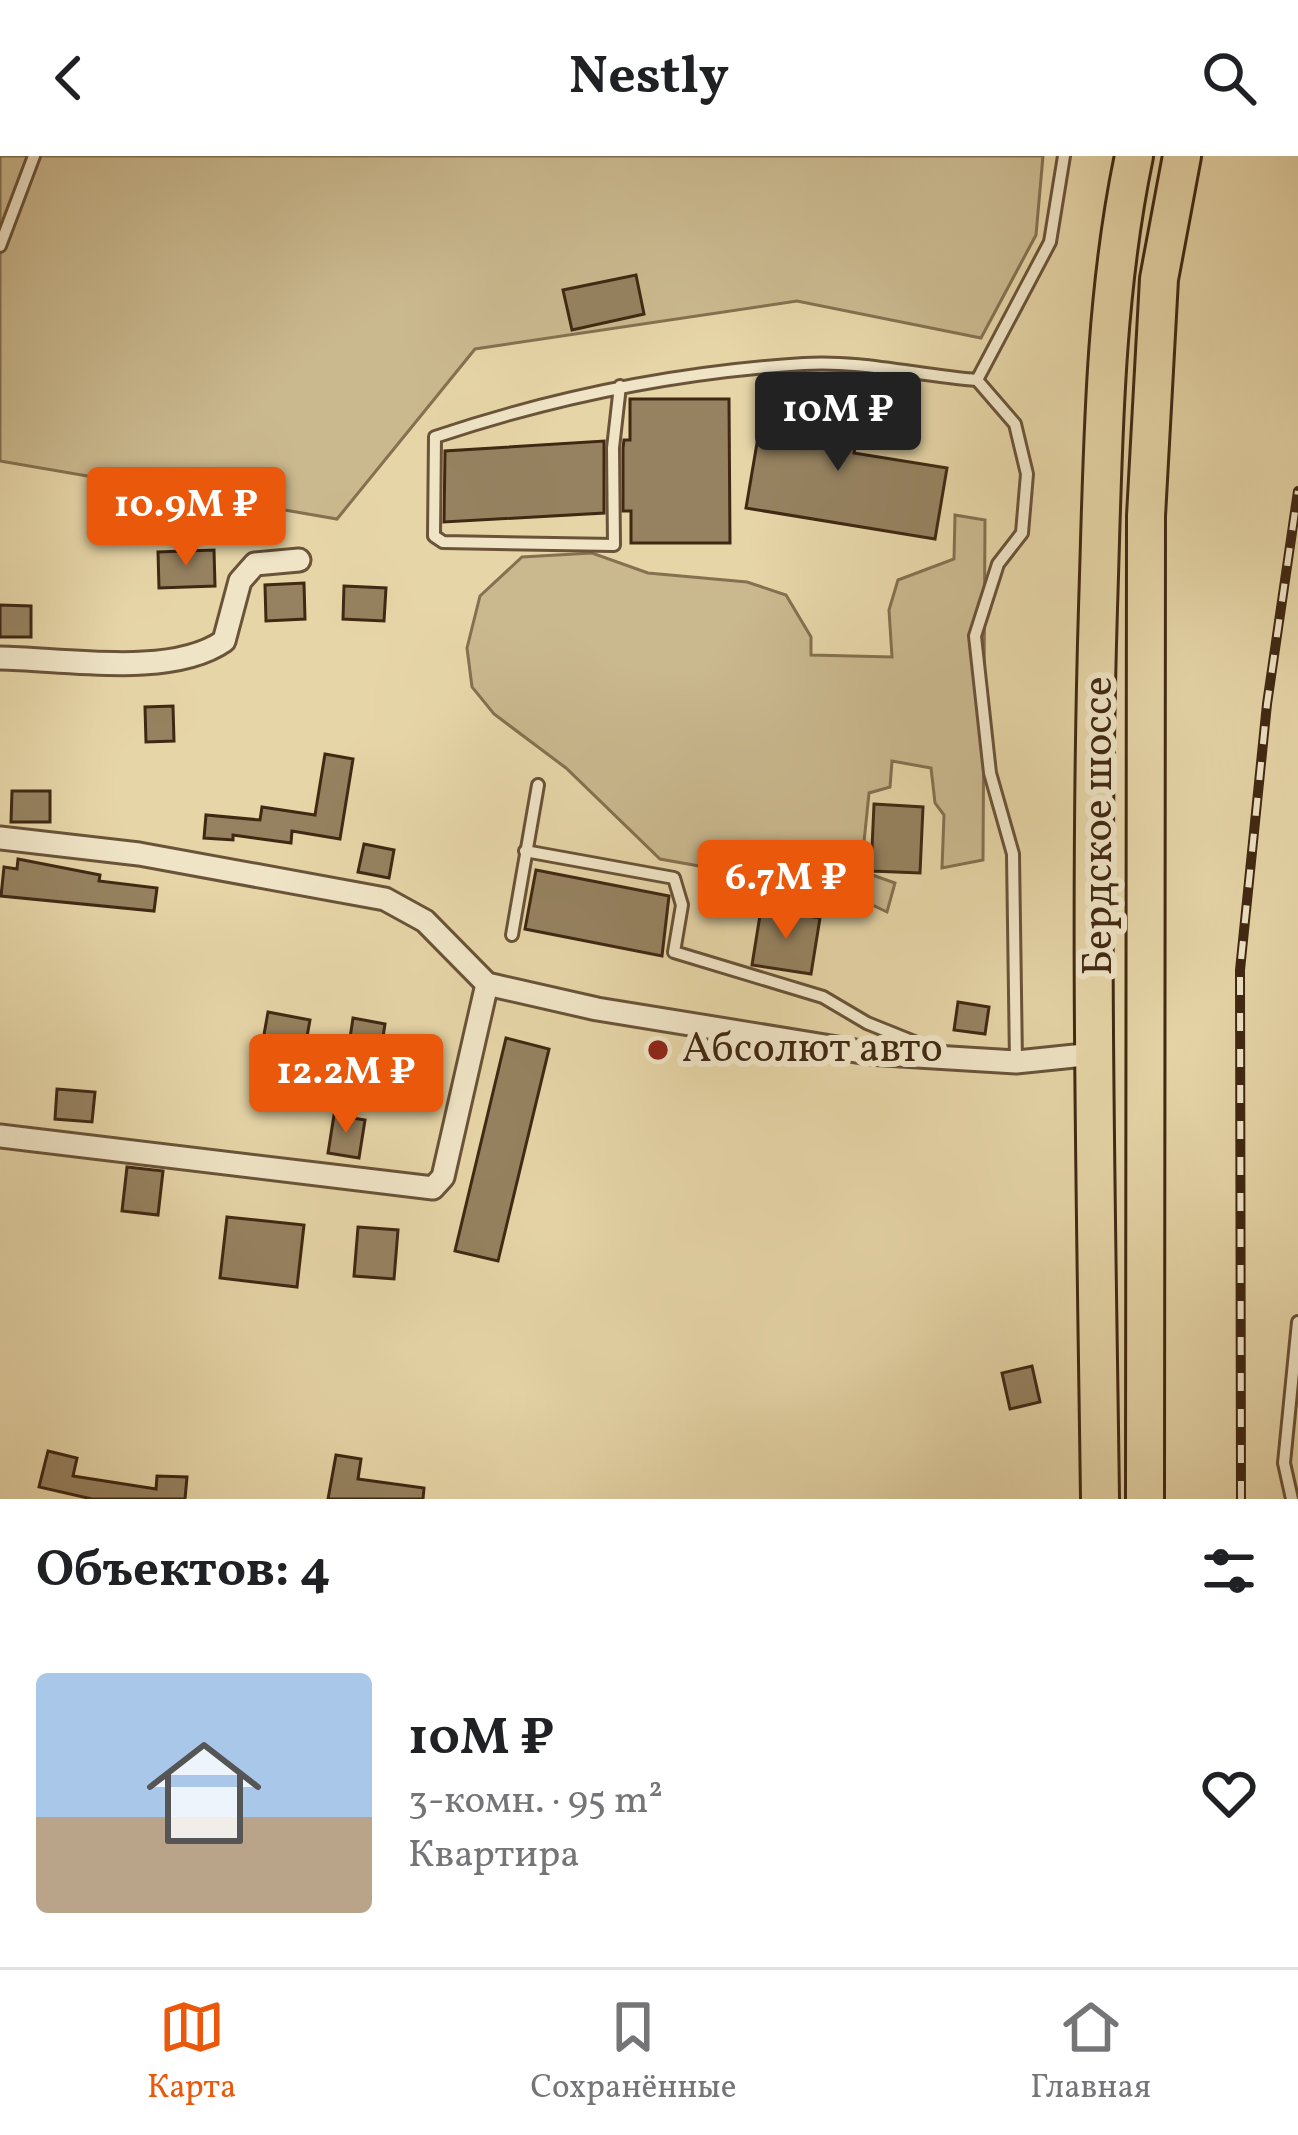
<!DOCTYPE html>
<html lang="ru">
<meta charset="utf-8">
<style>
:root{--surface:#fff;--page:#f2f2f2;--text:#202124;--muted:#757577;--line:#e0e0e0;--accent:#ea580c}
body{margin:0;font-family:Vollkorn,serif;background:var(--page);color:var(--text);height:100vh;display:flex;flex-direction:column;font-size:45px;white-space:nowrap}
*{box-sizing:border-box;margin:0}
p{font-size:39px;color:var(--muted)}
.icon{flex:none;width:66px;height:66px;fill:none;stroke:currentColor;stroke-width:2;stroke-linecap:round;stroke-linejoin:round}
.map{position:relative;height:1343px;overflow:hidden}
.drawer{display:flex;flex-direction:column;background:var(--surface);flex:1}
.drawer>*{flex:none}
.price{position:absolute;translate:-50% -102px;padding:0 27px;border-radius:12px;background:var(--accent);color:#fff;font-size:39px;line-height:78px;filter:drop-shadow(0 3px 6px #0008)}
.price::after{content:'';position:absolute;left:50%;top:72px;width:36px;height:27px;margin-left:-18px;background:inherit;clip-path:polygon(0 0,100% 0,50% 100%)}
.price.current{background:#222;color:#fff}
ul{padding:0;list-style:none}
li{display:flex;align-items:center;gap:36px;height:300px;padding:0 36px}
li+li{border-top:3px solid var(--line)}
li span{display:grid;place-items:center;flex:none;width:336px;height:240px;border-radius:12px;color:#555}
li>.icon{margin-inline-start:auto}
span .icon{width:144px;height:144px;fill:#fffc;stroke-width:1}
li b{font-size:51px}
h2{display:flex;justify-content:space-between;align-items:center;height:144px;padding:0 36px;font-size:51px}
header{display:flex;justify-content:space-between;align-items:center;height:156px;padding:0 36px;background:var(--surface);font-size:54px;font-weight:700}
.tab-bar{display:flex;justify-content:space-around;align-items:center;height:168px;border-top:3px solid var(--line);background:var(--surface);font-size:33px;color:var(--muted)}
.tab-bar a{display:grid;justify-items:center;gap:6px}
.tab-bar .current{color:var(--accent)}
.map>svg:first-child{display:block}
.green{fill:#cab88e;stroke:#857050;stroke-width:3}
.building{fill:#968260;stroke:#402813;stroke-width:3}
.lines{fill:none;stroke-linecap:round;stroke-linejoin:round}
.service-casing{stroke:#6a5338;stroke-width:16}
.minor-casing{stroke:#6a5338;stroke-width:27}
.trunk-casing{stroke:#402813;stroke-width:42}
.service{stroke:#efe4c6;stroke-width:10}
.minor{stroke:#efe4c6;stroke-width:21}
.trunk{stroke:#e6d5a7;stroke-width:36}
.rail-casing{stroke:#402813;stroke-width:10}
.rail{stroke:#efe4c6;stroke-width:6;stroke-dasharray:18;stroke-linecap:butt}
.poi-dot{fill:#8f2418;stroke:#efe4c6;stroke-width:4.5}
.labels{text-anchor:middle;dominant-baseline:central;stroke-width:12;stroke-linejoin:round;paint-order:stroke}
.street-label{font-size:42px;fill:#402813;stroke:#efe4c6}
.poi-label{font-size:42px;fill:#402813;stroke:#efe4c6;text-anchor:start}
</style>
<header><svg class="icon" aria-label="back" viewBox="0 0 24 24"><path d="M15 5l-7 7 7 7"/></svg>Nestly<svg class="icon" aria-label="search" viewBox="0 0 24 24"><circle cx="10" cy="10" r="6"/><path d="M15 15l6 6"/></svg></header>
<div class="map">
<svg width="1298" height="1343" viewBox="0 0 1298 1343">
<rect width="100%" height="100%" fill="#e6d5a7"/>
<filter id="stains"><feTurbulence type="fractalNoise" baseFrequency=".00167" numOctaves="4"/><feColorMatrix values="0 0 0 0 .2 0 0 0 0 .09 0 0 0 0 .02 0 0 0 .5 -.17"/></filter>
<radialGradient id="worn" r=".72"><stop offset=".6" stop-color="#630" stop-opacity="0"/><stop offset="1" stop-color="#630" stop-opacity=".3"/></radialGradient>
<g class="green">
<path d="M0,0H1043L1036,79L981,182L797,145L475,193L337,363L0,305Z"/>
<path d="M955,359L985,364L983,704L942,712L944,659L935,647L931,612L892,605L890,631L869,637L861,715L895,727L887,756L845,736L660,703L566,612L494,558L472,531L467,492L480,440L522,401L592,397L648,417L747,426L786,439L811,481V499L892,501L889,454L898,424L954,403Z"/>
</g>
<g class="building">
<path d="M636,119L644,158L572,174L563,134Z"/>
<path d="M765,240L861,256L854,297L947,312L935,383L746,352Z"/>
<path d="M630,243H729L730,387H631V355H623V292L624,284H630Z"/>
<path d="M604,285V357L444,366L445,295Z"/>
<path d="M214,394L215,430L159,432L158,396Z"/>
<path d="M304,427L305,463L266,465L265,429Z"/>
<path d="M344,430L386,432L384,465L343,463Z"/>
<path d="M0,449L31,450V481H0Z"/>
<path d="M173,550L174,585L146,586L145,551Z"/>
<path d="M325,598L353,603L340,683L292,675L291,687L233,679V684L204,682L206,659L260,664L262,651L315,659Z"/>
<path d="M12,635H50V666H11Z"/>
<path d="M874,648L923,651L920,717L871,715Z"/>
<path d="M364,688L394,694L389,722L358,716Z"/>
<path d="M18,703L100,719L99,725L157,732L154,755L1,740L4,711L17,713Z"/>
<path d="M536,714L669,740L662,800L525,773Z"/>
<path d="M761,753L820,762L811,818L752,809Z"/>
<path d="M958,846L989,851L985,878L954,874Z"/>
<path d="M268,856L310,864L304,897L262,890Z"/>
<path d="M353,862L385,868L379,907L347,902Z"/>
<path d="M506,882L549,893L498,1105L455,1095Z"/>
<path d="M57,933L95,936L92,966L55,963Z"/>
<path d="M334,959L365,964L359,1002L328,997Z"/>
<path d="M127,1011L163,1015L158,1059L122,1055Z"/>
<path d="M227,1061L304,1069L297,1131L220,1122Z"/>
<path d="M358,1071L398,1074L394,1123L354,1120Z"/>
<path d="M1032,1210L1040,1246L1010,1253L1002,1217Z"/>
<path d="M48,1295L77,1302L73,1320L156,1333L157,1320L187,1321L185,1343H92L39,1331Z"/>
<path d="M336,1299L361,1303L358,1323L424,1332L423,1343H328Z"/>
</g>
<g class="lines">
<g class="service-casing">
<g id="service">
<path d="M0,90L34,0"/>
<path d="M977,224L1015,268L1027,318L1022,377L998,408L975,480L990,617L1013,698L1016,906"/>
<path d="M620,230L613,292L614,389L443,386L434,380L435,281C554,241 678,216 804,208C860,204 921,220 977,224L1050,86L1064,0"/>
<path d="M525,695L674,722L682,749L674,796L823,841L867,867L934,894"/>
<path d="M512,779L538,629"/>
<path d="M1292,1343L1284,1307L1298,1166"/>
</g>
</g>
<g class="minor-casing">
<g id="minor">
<path d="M0,502C64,503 171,522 224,485L240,425L255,408L299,404"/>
<path d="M0,682L139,698L385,743L425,765L487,828L597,853L868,897L1016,906L1094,898"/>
<path d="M0,980L433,1032L443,1021L487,828"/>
</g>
</g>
<g class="trunk-casing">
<g id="trunk">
<path d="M1100,1343C1096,1046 1089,749 1098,452C1103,301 1103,148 1134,0"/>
<path d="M1145,1343L1146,360L1159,123L1182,0"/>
</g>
</g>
<use href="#service" class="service"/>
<use href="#minor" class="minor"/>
<use href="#trunk" class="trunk"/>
<g class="rail-casing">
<path id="rail" d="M1241,1343L1240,814L1267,548L1298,335"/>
</g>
<use href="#rail" class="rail"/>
</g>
<circle class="poi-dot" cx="658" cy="894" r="12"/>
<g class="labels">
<g class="street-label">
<text transform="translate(1100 670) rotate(-90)">Бердское шоссе</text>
</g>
<g class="poi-label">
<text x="682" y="894">Абсолют авто</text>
</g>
</g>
<rect width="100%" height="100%" filter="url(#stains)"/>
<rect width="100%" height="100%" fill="url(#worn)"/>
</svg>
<b class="price current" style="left:838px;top:318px">10M ₽</b>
<b class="price" style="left:186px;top:413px">10.9M ₽</b>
<b class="price" style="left:786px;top:786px">6.7M ₽</b>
<b class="price" style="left:346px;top:980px">12.2M ₽</b>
</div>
<section class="drawer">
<h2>Объектов: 4<svg class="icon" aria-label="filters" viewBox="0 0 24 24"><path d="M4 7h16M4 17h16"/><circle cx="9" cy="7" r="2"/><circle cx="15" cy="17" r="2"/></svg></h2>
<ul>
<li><span style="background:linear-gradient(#a9c7e8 60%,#b9a48a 0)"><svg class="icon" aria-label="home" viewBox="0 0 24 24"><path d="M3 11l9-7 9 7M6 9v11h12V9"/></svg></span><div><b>10M ₽</b><p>3-комн. · 95 m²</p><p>Квартира</p></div><svg class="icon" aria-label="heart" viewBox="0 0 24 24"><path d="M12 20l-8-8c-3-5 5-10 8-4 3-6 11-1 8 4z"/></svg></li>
</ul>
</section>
<nav class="tab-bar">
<a class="current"><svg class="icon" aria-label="map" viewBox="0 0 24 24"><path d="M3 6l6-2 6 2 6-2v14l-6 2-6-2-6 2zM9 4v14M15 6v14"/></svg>Карта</a>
<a><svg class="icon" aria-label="saved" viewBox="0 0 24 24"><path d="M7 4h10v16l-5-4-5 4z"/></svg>Сохранённые</a>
<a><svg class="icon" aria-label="home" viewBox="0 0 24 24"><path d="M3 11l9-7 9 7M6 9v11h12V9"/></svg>Главная</a>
</nav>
